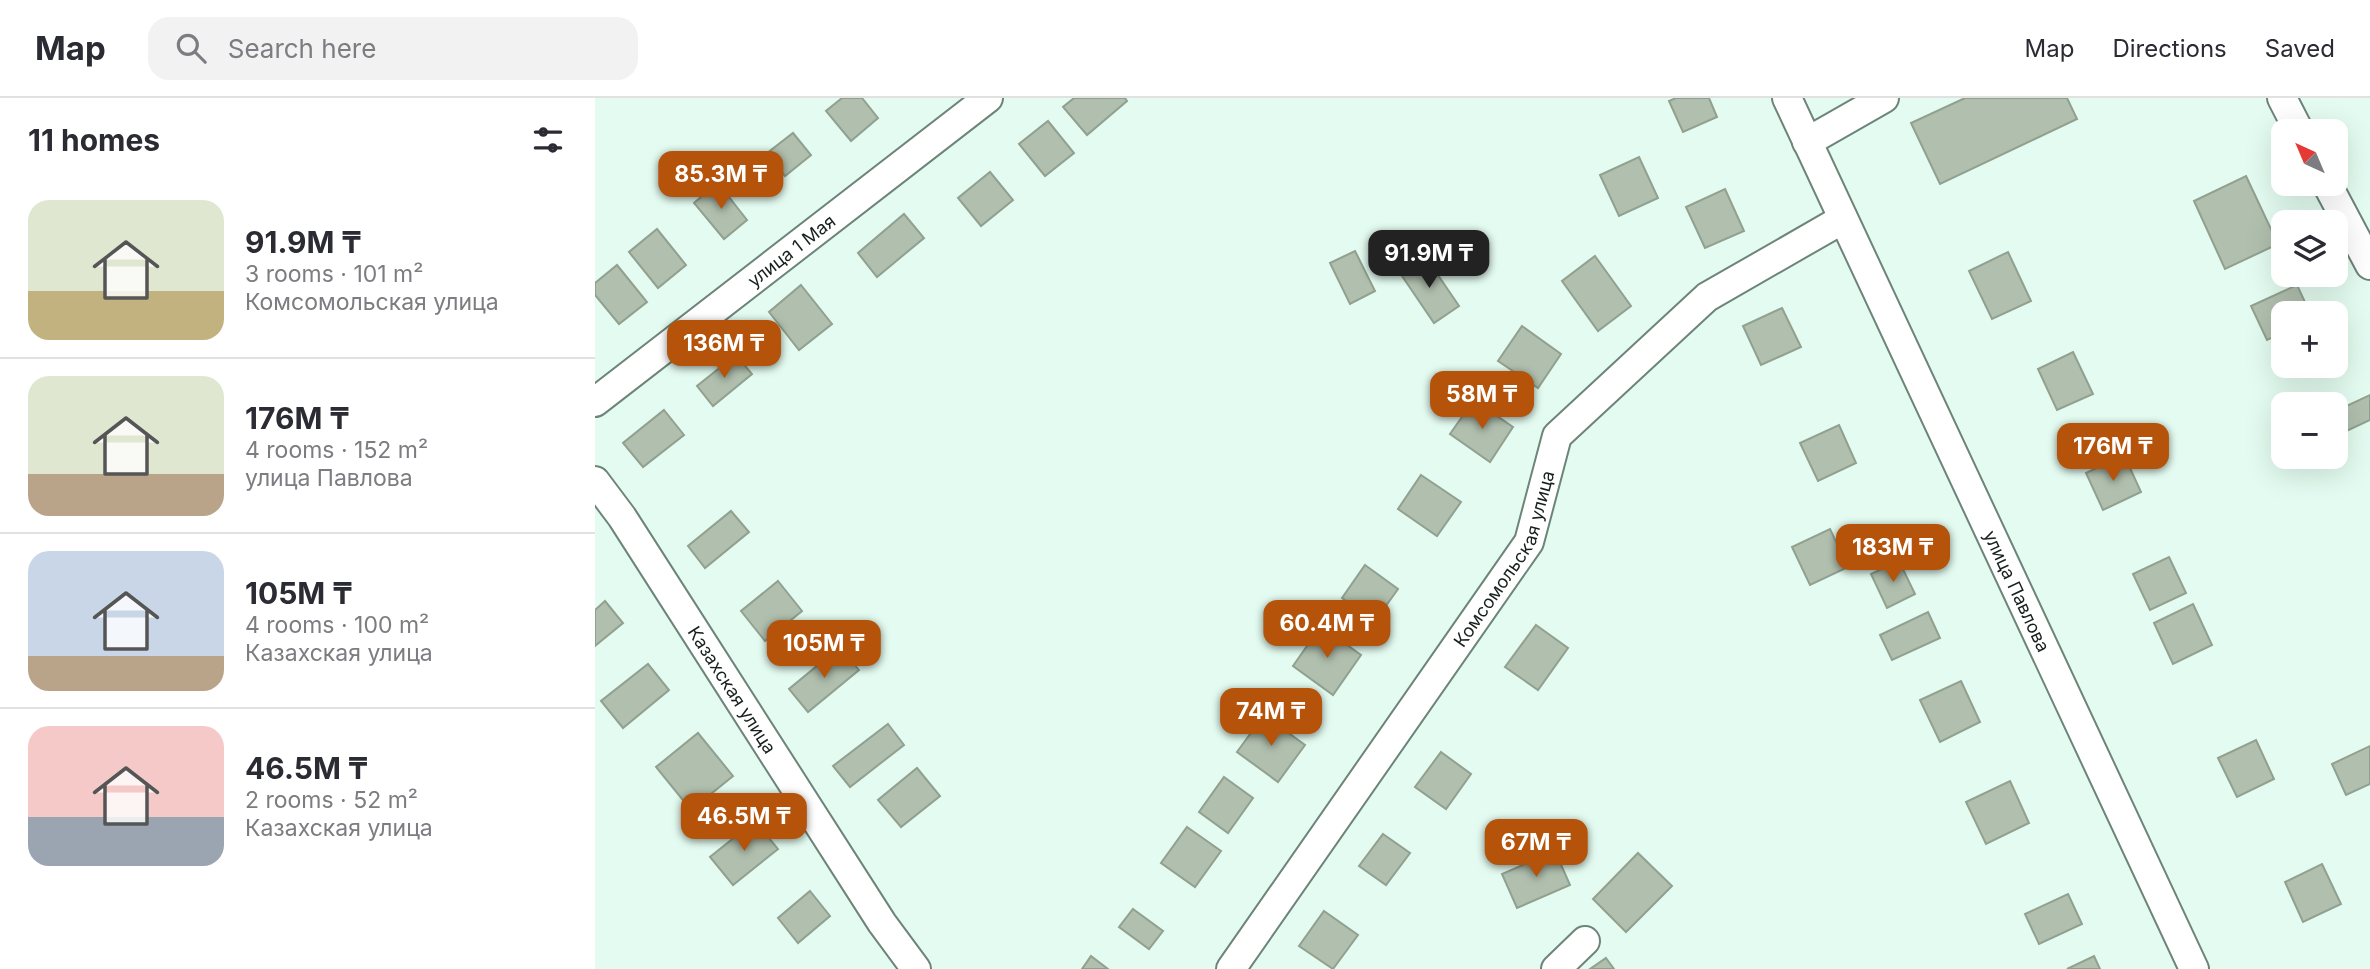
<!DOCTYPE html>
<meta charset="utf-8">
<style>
:root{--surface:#fff;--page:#f2f2f3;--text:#2b2b33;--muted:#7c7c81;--line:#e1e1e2;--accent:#b45309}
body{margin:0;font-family:Inter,sans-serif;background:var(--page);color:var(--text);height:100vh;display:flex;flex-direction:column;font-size:26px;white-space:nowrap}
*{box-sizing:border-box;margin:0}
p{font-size:23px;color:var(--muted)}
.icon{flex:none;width:38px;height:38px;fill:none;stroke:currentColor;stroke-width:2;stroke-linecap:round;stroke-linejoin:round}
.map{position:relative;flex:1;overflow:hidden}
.panel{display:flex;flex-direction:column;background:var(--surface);width:595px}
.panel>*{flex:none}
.needle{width:46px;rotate:316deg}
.buttons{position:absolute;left:1676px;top:21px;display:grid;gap:14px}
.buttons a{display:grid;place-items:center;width:77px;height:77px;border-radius:14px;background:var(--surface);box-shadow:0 7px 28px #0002;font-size:35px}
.price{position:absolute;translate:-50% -60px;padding:0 16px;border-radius:14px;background:var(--accent);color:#fff;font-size:23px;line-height:46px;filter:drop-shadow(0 2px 4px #0008)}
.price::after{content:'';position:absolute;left:50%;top:42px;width:21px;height:16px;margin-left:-10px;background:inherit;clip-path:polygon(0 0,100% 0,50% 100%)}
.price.current{background:#222;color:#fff}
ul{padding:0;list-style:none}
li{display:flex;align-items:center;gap:21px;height:175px;padding:0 28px}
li+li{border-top:2px solid var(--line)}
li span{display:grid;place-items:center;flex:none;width:196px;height:140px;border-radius:21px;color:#555}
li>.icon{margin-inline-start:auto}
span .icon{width:84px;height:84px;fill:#fffc;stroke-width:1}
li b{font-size:30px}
h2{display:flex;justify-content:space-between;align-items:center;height:84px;padding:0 28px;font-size:30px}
header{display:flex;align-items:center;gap:42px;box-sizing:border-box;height:98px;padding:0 35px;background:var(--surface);border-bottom:2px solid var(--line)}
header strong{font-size:33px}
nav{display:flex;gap:38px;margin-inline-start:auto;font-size:24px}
.search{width:490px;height:63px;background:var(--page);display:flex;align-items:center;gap:18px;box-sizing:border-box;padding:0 24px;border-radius:21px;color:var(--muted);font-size:26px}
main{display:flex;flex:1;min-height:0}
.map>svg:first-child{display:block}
.building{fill:#b0bfae;stroke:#91a08f;stroke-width:2}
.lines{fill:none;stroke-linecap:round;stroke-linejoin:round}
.minor-casing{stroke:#6d8479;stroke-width:32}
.minor{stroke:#fff;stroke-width:28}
.labels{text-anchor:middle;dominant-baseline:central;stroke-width:6;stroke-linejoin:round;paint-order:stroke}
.street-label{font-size:18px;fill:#17201c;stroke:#fff}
</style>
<header>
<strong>Map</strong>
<div class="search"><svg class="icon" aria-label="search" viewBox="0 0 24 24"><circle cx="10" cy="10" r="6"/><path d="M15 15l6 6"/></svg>Search here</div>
<nav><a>Map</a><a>Directions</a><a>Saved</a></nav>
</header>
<main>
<section class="panel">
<h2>11 homes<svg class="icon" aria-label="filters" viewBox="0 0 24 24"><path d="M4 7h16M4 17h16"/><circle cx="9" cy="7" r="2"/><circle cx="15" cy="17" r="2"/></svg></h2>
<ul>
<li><span style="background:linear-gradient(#dfe7d0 65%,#c2b280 0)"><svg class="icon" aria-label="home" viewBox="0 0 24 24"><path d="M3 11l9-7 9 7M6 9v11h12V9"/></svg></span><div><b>91.9M ₸</b><p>3 rooms · 101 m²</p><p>Комсомольская улица</p></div></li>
<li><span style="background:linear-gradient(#dfe7d0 70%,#b9a48a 0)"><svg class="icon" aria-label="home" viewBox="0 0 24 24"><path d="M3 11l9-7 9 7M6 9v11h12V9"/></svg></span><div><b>176M ₸</b><p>4 rooms · 152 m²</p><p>улица Павлова</p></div></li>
<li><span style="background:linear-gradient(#c9d6e8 75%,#b9a48a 0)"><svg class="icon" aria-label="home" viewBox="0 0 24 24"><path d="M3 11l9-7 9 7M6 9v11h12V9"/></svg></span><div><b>105M ₸</b><p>4 rooms · 100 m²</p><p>Казахская улица</p></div></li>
<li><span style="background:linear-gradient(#f6c9c9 65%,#9aa5b1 0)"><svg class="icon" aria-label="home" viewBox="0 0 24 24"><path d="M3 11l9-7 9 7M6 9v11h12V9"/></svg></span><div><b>46.5M ₸</b><p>2 rooms · 52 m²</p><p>Казахская улица</p></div></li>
</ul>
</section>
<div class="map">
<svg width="1775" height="871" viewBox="0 0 1775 871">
<rect width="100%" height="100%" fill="#e3fbf0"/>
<g class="building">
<path d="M247,0H267L283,20L256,43L231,13Z"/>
<path d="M479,0H530L532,3L492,37L468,9Z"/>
<path d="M1081,0H1114L1122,19L1088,34L1074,3Z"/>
<path d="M1370,0H1472L1482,21L1345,86L1316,25Z"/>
<path d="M453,23L479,55L450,78L424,46Z"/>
<path d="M198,35L216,57L190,78L171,56Z"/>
<path d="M1044,59L1063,100L1024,118L1005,77Z"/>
<path d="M395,74L418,102L386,128L363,100Z"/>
<path d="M1651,78L1683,146L1630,171L1599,103Z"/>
<path d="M123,85L152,122L129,141L99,105Z"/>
<path d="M1130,91L1149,133L1110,150L1091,109Z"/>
<path d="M309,116L329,140L282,179L263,155Z"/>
<path d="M62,131L91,167L63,190L34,154Z"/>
<path d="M760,153L780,193L755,206L735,165Z"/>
<path d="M1413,154L1436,203L1397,221L1374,173Z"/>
<path d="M830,158L864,208L839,225L805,175Z"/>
<path d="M1000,158L1036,208L1003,233L967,183Z"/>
<path d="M22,167L52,204L24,226L0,197V185Z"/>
<path d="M206,187L237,226L204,252L174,214Z"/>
<path d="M1702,187L1715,215H1689V234L1672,242L1656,208Z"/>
<path d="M1187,210L1206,249L1166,267L1148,228Z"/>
<path d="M927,228L966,256L943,290L903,263Z"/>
<path d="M1478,254L1498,296L1462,312L1443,271Z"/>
<path d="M141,257L157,276L118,308L102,288Z"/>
<path d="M1775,297V322L1741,338V313Z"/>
<path d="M879,302L918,329L895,364L855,336Z"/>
<path d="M69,312L89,337L48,369L28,345Z"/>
<path d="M1244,327L1261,365L1223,383L1205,345Z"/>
<path d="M1529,357L1546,394L1508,412L1491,375Z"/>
<path d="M826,377L866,404L842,438L803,411Z"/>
<path d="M136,413L154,434L110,470L93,448Z"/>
<path d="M1235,431L1253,469L1215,487L1197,449Z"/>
<path d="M1574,459L1591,495L1555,512L1538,476Z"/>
<path d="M1304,463L1320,496L1292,510L1276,476Z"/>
<path d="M770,467L803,491L780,523L747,500Z"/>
<path d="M183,483L207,513L170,543L146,513Z"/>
<path d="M10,503L28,525L0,548V512Z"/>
<path d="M1598,506L1617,547L1578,566L1559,525Z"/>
<path d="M1333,514L1345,540L1297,562L1285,537Z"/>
<path d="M941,527L973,550L943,592L910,569Z"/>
<path d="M726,528L766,557L738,597L698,568Z"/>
<path d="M245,549L264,572L213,614L194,591Z"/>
<path d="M53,566L74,592L28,630L6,603Z"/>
<path d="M1366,583L1385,624L1345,644L1325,602Z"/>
<path d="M669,617L710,647L683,684L642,654Z"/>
<path d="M293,626L309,647L255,689L238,668Z"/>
<path d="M103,635L138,678L96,712L61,669Z"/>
<path d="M1661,642L1679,681L1642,699L1623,660Z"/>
<path d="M1775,648V686L1751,697L1737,666Z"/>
<path d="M846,654L876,676L851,711L820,689Z"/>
<path d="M322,670L345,698L306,729L283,702Z"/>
<path d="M629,679L658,700L633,735L604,714Z"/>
<path d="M1415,683L1434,725L1391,746L1371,704Z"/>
<path d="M160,723L183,751L138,787L115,759Z"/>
<path d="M592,729L626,753L600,789L566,765Z"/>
<path d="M788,736L815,755L791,787L764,768Z"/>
<path d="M960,753L975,787L922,810L907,776Z"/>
<path d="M1043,755L1077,788L1031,834L998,801Z"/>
<path d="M1727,766L1746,806L1708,824L1690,784Z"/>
<path d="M215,793L235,818L203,845L183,820Z"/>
<path d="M1473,796L1487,826L1444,846L1430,816Z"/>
<path d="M538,811L568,833L554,851L524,829Z"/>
<path d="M729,813L763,837L738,871L704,848Z"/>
<path d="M496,858L513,871H487Z"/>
<path d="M1499,858L1505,871H1472Z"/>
<path d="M1011,860L1019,871H995Z"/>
</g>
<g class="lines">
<g class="minor-casing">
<g id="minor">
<path id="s1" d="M1192,0L1599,871"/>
<path d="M1687,0L1704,33"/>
<path d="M1212,44L1289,0"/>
<path d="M1732,86L1775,167"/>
<path id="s2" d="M0,304L393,0"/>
<path id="s3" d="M0,383L27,419L287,825L321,871"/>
<path id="s4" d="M636,871L934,444L962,338L1112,199L1248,121"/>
<path d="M961,871L990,843"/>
</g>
</g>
<use href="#minor" class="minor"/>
</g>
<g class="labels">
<g class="street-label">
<text stroke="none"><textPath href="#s2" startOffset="248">улица 1 Мая</textPath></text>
<text stroke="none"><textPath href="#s4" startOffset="495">Комсомольская улица</textPath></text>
<text stroke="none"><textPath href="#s1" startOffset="544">улица Павлова</textPath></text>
<text stroke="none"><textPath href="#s3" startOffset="250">Казахская улица</textPath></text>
</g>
</g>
</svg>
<div class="buttons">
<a><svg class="needle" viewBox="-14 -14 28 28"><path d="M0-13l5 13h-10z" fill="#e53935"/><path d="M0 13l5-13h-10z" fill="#7c7c81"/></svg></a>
<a><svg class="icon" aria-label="layers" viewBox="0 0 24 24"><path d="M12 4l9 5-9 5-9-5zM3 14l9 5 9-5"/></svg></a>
<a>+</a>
<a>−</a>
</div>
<b class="price" style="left:126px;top:113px">85.3M ₸</b>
<b class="price current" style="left:834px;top:192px">91.9M ₸</b>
<b class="price" style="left:129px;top:282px">136M ₸</b>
<b class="price" style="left:887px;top:333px">58M ₸</b>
<b class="price" style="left:1518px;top:385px">176M ₸</b>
<b class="price" style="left:1298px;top:486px">183M ₸</b>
<b class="price" style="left:732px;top:562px">60.4M ₸</b>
<b class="price" style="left:229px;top:582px">105M ₸</b>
<b class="price" style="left:676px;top:650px">74M ₸</b>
<b class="price" style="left:149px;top:755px">46.5M ₸</b>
<b class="price" style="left:941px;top:781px">67M ₸</b>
</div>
</main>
